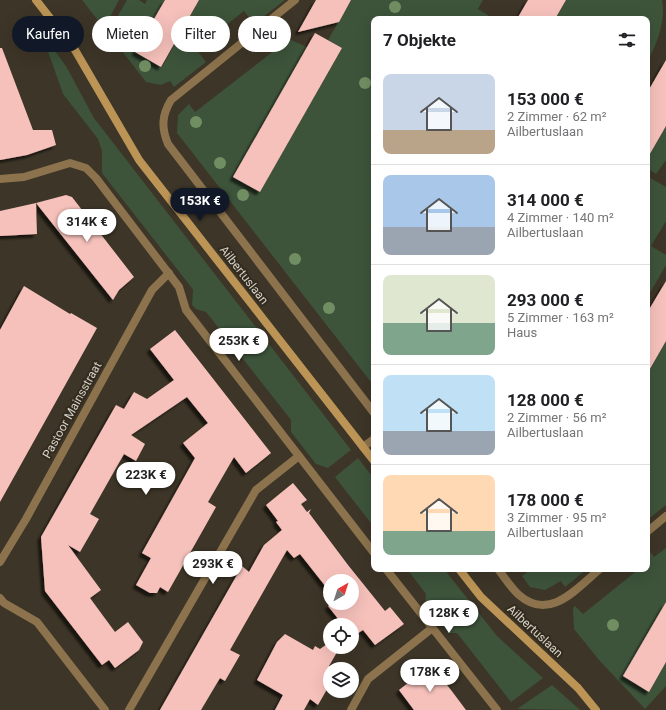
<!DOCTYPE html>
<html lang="de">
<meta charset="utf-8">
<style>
:root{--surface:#fff;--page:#f2f2f2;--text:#202124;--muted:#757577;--line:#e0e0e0;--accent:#111827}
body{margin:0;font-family:Roboto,sans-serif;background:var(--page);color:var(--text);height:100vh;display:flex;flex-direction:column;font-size:15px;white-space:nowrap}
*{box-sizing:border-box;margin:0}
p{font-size:13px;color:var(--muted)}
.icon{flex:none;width:22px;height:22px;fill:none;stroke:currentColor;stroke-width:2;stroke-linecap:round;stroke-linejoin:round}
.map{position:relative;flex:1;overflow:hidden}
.drawer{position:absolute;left:371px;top:16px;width:279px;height:556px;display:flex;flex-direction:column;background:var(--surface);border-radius:8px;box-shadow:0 4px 16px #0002}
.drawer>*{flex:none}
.top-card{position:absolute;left:12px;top:16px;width:299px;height:36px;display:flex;gap:8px}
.needle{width:26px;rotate:39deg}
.buttons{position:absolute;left:323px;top:574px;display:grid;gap:8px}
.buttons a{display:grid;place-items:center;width:36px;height:36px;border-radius:50%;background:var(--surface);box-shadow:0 4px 16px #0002;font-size:20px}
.price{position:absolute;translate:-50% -34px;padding:0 9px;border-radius:14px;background:#fff;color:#222;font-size:13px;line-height:26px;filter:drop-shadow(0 1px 2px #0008)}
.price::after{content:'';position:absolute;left:50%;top:24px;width:12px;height:9px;margin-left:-6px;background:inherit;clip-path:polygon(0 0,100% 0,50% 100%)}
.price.active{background:var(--accent);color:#fff}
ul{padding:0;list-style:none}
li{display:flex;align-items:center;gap:12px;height:100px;padding:0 12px}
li+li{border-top:1px solid var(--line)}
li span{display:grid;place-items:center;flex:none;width:112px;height:80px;border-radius:8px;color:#555}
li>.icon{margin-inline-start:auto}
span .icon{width:48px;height:48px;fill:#fffc;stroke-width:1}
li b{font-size:17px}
h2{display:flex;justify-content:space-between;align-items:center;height:48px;padding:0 12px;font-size:17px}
.pill{padding:0 14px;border-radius:18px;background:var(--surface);box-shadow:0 4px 16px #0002;font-size:14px;line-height:36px}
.pill.active{background:var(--accent);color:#fff}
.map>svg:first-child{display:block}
.green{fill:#3d533a}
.building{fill:#f6c1bb;filter:url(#shadow)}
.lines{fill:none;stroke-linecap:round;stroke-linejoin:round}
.minor{stroke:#8c734d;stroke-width:8}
.secondary{stroke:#bc9456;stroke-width:8}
.tree{fill:#718e63}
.labels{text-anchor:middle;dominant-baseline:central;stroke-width:4;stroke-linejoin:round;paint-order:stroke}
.street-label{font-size:12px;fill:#d7d3ca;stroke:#332b1d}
</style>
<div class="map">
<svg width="666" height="710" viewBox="0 0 666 710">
<defs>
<filter id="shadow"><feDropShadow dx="-3.5" dy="3.5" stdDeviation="1" flood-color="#0009"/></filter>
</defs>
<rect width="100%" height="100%" fill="#3d3527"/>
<g class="green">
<path d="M82,0H119L104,28Z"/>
<path d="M127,0H139L145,4L147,0H165L135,52L162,67L199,0H285L254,24L244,11L196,49L206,62L174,87L170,81L161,85L146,82L108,33Z"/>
<path d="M351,0H483L478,9L494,19H374V386L177,133L178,115L189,104L195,112L289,39L307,47L233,177L260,192L342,48L328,40Z"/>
<path d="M566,0H662C666,20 657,45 647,62V19H555Z"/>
<path d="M33,21L66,66L94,118L351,450L328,468L316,464L291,432V420L206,312L196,309L192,305L193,290L191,287L102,173V151L98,139L63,94L44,40L31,23Z"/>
<path d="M666,126V160L656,174L647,168V159Z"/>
<path d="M647,176L666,187V221L651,246L666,255V265L647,298Z"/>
<path d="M666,341V505L647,520V374Z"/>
<path d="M358,458L374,479V527L335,477Z"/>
<path d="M647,548L654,557L666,548V602L623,676L649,692L666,662V686L645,709L599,660L574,629L573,608L575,606L583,614L639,569H647Z"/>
<path d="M407,569H444L497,636L543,678L511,702L457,633H448L425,603L426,594Z"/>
<path d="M531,569H587L565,587L561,581L545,590L530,587L522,576Z"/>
<path d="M552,685L580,710L517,709Z"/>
</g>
<g class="building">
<path d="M165,0H199L161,67L135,52Z"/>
<path d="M316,0H351L339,22L298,32Z"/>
<path d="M528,0H566L555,19H517Z"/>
<path d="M315,33L342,48L260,192L233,177Z"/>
<path d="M0,48H2L33,130H52L56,145L27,155L0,160Z"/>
<path d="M666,60V126L647,159V93Z"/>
<path d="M66,195L72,197L134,277L119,290L113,300L36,203Z"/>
<path d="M36,203L37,234L0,236V211Z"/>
<path d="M666,281V341L647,374V313Z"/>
<path d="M24,286L70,314L71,313L97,328L0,502V330Z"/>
<path d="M175,330L271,453L246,473L234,457L208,502L216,507L168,592L160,587L157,593H150L136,585L151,558L142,553L195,458L183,443L208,423L187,397L131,435L145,444L136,461L124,454L90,514L99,519L80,552L68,545L101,590L90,598L115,632L128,622L143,642L139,650L115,668L109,660L102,665L45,591L41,537L116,405L124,409L134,392L147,399L174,380L150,349Z"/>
<path d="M293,483L307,500L301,504L307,512L311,509L309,513L348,565L385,611L390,607L404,624L375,645L363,630L352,637V625H343L328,606L332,603H352V581H330V592L300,554L294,558L287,550L230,650L240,655L225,681L220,678L201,710H160L242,566L249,572L264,545L282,530L276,522L278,521L266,505Z"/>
<path d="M666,602V662L649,692L623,676Z"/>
<path d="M285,634L313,650L315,646L320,649L330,642V647H340L329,666L335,669H330V684L318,705L310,699L304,710H275L283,695L257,680L277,642Z"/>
<path d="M431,665L451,690L466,710H414L399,690Z"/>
</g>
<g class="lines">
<g class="minor">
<path d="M295,0L171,100C162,115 161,127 168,144L374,413"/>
<path d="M0,179L24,177L70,163L86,168L96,178L179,287L186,310L374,553"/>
<path d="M363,447L374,439"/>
<path d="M647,532L666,516"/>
<path d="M0,562L26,519L152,290L169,273"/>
<path d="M386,569L497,710"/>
<path d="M498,569C505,578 511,588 519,595C550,622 577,588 600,569"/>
<path d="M0,598L4,603L37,622L105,710"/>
<path d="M129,710L256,490L299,456"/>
<path d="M351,710L368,679L431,629"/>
</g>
<g class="secondary">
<path d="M36,0L75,50L139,160L374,461"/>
<path d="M459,569L481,597L578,688L596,710"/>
</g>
</g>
<g class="tree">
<circle cx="395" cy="7" r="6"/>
<circle cx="145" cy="66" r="6"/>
<circle cx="365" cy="83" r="6"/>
<circle cx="196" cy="122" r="6"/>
<circle cx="220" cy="163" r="6"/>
<circle cx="243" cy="195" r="6"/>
<circle cx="295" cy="259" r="6"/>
<circle cx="329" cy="308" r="6"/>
<circle cx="613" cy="625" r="6"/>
</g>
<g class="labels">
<g class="street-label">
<text transform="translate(244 275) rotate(52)">Ailbertuslaan</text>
<text transform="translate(72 410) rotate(-61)">Pastoor Mainsstraat</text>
<text transform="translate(535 631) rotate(43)">Ailbertuslaan</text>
</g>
</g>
</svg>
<div class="buttons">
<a><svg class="needle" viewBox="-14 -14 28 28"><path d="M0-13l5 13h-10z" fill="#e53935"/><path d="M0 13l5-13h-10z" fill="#757577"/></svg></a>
<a><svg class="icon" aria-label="locate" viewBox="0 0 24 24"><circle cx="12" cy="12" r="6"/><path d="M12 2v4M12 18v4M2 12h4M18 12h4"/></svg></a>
<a><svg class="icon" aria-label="layers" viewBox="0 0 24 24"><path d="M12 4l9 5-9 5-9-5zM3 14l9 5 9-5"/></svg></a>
</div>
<b class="price active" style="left:200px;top:222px">153K €</b>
<b class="price" style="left:87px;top:243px">314K €</b>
<b class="price" style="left:239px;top:362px">253K €</b>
<b class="price" style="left:146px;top:496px">223K €</b>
<b class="price" style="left:213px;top:585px">293K €</b>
<b class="price" style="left:449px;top:634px">128K €</b>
<b class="price" style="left:430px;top:693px">178K €</b>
<div class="top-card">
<a class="pill active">Kaufen</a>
<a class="pill">Mieten</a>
<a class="pill">Filter</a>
<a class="pill">Neu</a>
</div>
<section class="drawer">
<h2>7 Objekte<svg class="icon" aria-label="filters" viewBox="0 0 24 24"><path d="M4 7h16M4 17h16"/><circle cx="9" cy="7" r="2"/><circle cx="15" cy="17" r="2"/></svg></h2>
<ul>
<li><span style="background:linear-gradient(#c9d6e8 70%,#b9a48a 0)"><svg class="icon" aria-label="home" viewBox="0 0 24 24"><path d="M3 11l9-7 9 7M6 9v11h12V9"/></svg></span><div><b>153 000 €</b><p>2 Zimmer · 62 m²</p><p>Ailbertuslaan</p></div></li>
<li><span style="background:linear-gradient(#a9c7e8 65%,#9aa5b1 0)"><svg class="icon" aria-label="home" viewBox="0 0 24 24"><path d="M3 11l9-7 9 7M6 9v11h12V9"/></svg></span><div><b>314 000 €</b><p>4 Zimmer · 140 m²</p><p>Ailbertuslaan</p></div></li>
<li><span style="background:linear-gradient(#dfe7d0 60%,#7fa58c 0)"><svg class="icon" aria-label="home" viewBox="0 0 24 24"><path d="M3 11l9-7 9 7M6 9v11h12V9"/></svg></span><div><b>293 000 €</b><p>5 Zimmer · 163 m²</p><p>Haus</p></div></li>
<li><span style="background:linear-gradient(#bfe0f5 70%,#9aa5b1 0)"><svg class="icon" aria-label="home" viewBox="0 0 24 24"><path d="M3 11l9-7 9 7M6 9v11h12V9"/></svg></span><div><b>128 000 €</b><p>2 Zimmer · 56 m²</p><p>Ailbertuslaan</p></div></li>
<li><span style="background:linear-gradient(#ffd9b3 70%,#7fa58c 0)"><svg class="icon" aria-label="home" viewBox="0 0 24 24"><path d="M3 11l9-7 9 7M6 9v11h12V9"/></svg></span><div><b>178 000 €</b><p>3 Zimmer · 95 m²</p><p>Ailbertuslaan</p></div></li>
</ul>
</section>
</div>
